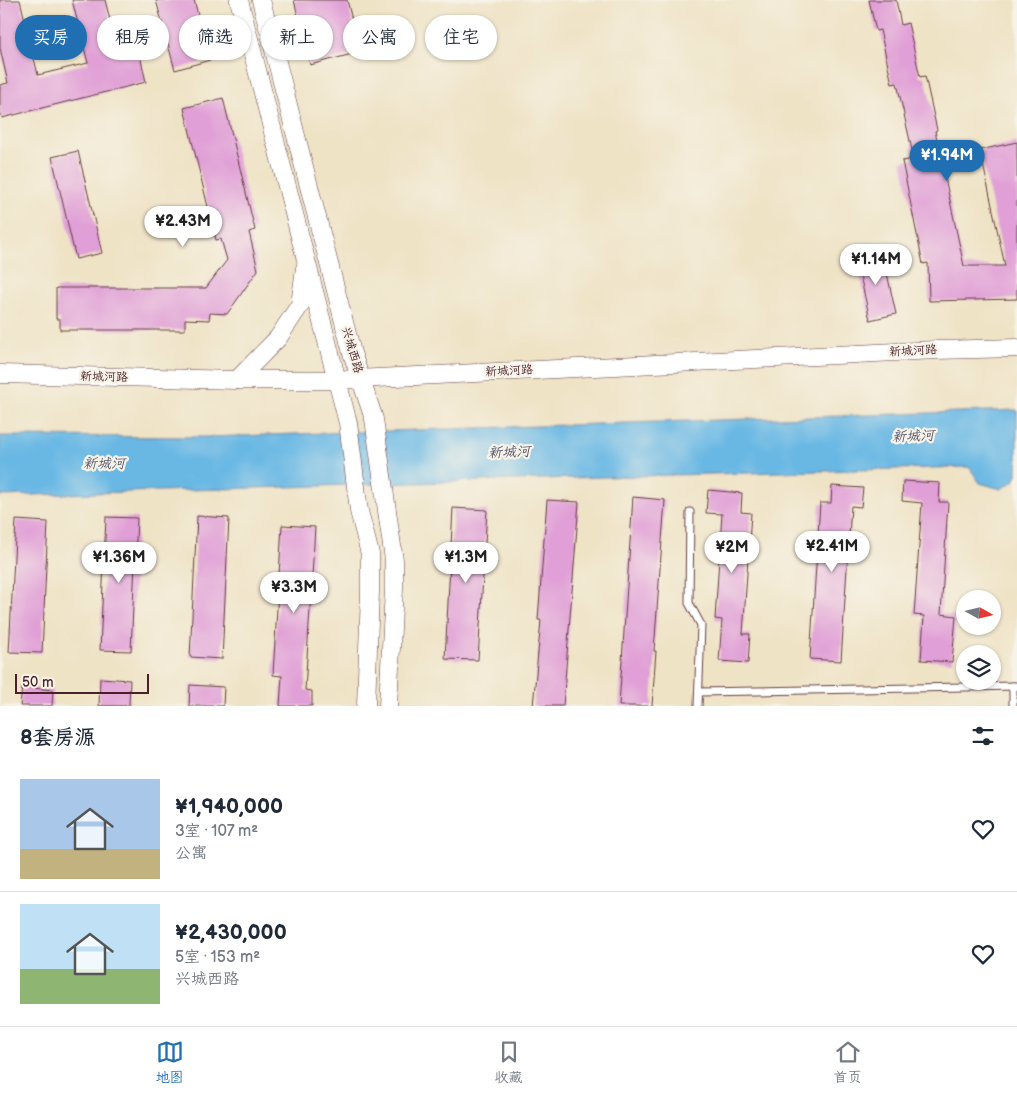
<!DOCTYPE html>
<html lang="zh">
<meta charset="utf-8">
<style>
:root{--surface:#fff;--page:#f2f2f3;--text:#1f2937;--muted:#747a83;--line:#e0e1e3;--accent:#1f6fb2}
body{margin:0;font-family:"Balsamiq Sans","LXGW WenKai TC",sans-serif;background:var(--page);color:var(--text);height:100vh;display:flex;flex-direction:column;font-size:19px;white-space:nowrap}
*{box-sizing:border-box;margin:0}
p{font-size:16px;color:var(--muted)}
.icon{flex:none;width:28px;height:28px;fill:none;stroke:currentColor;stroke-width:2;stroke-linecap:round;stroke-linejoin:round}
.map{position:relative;height:706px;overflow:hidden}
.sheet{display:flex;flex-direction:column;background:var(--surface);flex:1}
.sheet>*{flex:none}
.hud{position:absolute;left:15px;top:15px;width:500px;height:45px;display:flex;gap:10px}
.needle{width:32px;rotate:98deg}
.buttons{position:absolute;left:956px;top:590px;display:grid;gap:10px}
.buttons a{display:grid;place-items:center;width:45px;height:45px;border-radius:50%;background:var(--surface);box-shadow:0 1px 4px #0004;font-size:25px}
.scale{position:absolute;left:15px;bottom:12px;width:134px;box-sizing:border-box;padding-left:5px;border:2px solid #4a1f2b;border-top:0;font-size:14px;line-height:18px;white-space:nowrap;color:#4a1f2b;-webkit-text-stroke:4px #f7f3e8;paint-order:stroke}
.price{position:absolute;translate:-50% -42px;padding:0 11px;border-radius:18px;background:#fff;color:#222;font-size:16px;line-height:32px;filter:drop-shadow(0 1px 2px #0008)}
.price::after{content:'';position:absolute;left:50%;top:30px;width:15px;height:11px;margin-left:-8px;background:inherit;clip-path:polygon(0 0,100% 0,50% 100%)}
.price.current{background:var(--accent);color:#fff}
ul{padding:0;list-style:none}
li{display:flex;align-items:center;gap:15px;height:125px;padding:0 20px}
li+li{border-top:1px solid var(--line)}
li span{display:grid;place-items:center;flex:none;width:140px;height:100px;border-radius:0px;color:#555}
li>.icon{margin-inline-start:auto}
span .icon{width:60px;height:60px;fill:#fffc;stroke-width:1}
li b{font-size:21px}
h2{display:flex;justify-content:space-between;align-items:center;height:60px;padding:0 20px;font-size:21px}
.chip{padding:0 18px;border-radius:22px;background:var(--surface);box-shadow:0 1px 4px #0004;font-size:18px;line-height:45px}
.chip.current{background:var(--accent);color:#fff}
.tabs{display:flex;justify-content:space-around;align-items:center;height:70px;border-top:1px solid var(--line);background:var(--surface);font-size:14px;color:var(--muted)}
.tabs a{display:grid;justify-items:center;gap:2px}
.tabs .current{color:var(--accent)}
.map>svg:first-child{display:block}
.water{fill:#69b8e4;stroke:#5a6c88}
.building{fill:#e09fd6}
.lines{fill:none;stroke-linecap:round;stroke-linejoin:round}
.service-casing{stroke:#633c42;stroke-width:9}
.tertiary-casing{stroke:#633c42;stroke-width:19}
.service{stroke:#fff;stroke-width:7}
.tertiary{stroke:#fff;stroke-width:18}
.labels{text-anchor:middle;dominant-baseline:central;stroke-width:4.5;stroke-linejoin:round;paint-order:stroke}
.street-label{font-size:12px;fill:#4a1f2b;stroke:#f7f3e8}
.water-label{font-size:14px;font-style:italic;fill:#55556c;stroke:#f7f3e8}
</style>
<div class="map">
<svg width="1017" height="706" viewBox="0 0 1017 706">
<rect width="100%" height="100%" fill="#f7f3e8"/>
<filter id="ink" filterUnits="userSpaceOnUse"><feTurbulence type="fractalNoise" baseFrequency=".02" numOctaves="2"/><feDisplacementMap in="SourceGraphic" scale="10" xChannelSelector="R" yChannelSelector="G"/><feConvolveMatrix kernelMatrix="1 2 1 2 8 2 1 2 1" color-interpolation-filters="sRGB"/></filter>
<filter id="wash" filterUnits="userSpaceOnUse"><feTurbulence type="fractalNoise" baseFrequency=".0096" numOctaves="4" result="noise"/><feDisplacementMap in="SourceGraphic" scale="20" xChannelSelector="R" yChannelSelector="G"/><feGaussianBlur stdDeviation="1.12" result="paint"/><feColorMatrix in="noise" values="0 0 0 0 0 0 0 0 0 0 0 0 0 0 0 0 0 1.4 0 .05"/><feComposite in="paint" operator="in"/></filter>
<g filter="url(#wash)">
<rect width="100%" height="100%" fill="#efe3c6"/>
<path class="water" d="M1017,410V475L1014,481L1001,489L980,483L969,467L637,476L0,496V436L206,437Z"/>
<g id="blocks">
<g class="building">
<path d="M0,0H20L38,75L88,63L72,0H105L119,56L139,51L146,82L2,118L0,110V85L8,83L0,48Z"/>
<path d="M156,0H194L210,60L175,70Z"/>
<path d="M294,0H347L360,52L310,65Z"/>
<path d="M869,0H896L901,25L908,23L920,77L925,76L937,130L935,131L964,266H1005L980,150L1017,142V299L929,301L928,263L923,264L902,161L914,159L897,83L892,84L880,30L876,31Z"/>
<path d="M223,98L255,230L249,232L258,270L227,314L210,313L209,320L185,319V330H60V319H56V288H206L227,260L221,239L216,240L184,108Z"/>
<path d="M78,151L102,253L76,259L52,157Z"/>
<path d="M882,251L896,314L870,320L856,257Z"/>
<path d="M903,481L940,483L939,502H948L941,614L956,616L952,662L921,660L924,616L914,615L922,503L902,501Z"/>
<path d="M832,486L863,488L861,507L851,506L841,661L810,659L820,503H831Z"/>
<path d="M708,490L742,493L741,512L751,513L743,634H750L748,663L719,661L722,620L715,619L722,514L706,513Z"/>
<path d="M633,497L665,500L654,651H656L652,706H619Z"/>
<path d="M547,500L579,502L563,706H533L541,620H538Z"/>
<path d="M453,508L487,510L478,660L445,659Z"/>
<path d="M197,516L229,518L222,659L190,657Z"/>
<path d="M106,517L137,518L131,651L100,650Z"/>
<path d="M16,520L48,522L42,653L9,652Z"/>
<path d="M282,525L315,527L305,690L312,691V706H280L282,676L273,675Z"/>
<path d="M100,678L130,680L129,706H99Z"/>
<path d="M190,685L224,687L223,706H189Z"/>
<path d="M22,687L53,690L52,706H20Z"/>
</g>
</g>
</g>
<g filter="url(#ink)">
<use href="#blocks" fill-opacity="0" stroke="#633c42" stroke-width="1"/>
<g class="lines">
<g class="service-casing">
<g id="service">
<path d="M690,512L689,603L701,625L698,706"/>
<path d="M699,692L1017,686"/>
<path d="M1013,706V686"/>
</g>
</g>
<g class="tertiary-casing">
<g id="tertiary">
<path d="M239,0L348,423L359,511L370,554V592L366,706"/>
<path d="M261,0L352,353L374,419L394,560V589L388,706"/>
<path d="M0,374L237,380H337L936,350L1017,348"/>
<path d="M237,380L278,338L300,305L305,268"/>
</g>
</g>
<use href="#service" class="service"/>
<use href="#tertiary" class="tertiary"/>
</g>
</g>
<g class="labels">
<g class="street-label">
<text transform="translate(352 350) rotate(74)">兴城西路</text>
<text transform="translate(913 351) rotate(-3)">新城河路</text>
<text transform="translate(509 371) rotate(-3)">新城河路</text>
<text transform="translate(104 377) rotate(1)">新城河路</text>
</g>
<g class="water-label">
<text transform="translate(913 436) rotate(-2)">新城河</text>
<text transform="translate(509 452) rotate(-2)">新城河</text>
<text x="104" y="463">新城河</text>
</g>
</g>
</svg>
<div class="buttons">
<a><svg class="needle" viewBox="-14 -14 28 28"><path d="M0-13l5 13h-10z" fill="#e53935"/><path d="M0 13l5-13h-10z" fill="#747a83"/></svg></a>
<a><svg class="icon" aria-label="layers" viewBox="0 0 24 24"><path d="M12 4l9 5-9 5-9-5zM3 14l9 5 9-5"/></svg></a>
</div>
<div class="scale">50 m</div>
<b class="price current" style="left:947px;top:182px">¥1.94M</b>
<b class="price" style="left:183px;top:248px">¥2.43M</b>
<b class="price" style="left:876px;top:286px">¥1.14M</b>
<b class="price" style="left:832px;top:573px">¥2.41M</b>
<b class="price" style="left:732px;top:574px">¥2M</b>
<b class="price" style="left:119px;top:584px">¥1.36M</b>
<b class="price" style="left:466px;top:584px">¥1.3M</b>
<b class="price" style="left:294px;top:614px">¥3.3M</b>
<div class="hud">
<a class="chip current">买房</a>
<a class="chip">租房</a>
<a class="chip">筛选</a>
<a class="chip">新上</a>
<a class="chip">公寓</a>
<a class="chip">住宅</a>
</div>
</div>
<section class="sheet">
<h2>8套房源<svg class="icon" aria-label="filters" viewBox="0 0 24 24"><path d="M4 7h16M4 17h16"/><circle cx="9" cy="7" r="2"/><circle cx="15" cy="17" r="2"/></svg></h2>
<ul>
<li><span style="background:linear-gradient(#a9c7e8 70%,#c2b280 0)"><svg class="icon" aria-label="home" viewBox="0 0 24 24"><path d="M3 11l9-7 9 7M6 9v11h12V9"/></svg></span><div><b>¥1,940,000</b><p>3室 · 107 m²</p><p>公寓</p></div><svg class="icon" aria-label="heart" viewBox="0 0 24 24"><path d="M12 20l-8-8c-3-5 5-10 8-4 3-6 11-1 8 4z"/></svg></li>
<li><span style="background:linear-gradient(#bfe0f5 65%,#8fb573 0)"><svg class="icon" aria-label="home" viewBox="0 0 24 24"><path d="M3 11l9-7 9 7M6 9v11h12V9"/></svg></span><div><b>¥2,430,000</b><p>5室 · 153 m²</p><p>兴城西路</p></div><svg class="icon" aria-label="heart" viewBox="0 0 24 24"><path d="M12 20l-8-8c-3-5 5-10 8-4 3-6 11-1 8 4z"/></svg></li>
</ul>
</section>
<nav class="tabs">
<a class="current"><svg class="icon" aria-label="map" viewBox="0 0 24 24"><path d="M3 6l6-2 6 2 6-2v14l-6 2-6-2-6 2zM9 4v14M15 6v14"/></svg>地图</a>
<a><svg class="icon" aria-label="saved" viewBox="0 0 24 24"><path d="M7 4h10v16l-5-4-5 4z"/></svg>收藏</a>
<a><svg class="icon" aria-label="home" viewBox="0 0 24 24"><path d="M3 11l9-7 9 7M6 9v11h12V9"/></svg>首页</a>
</nav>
